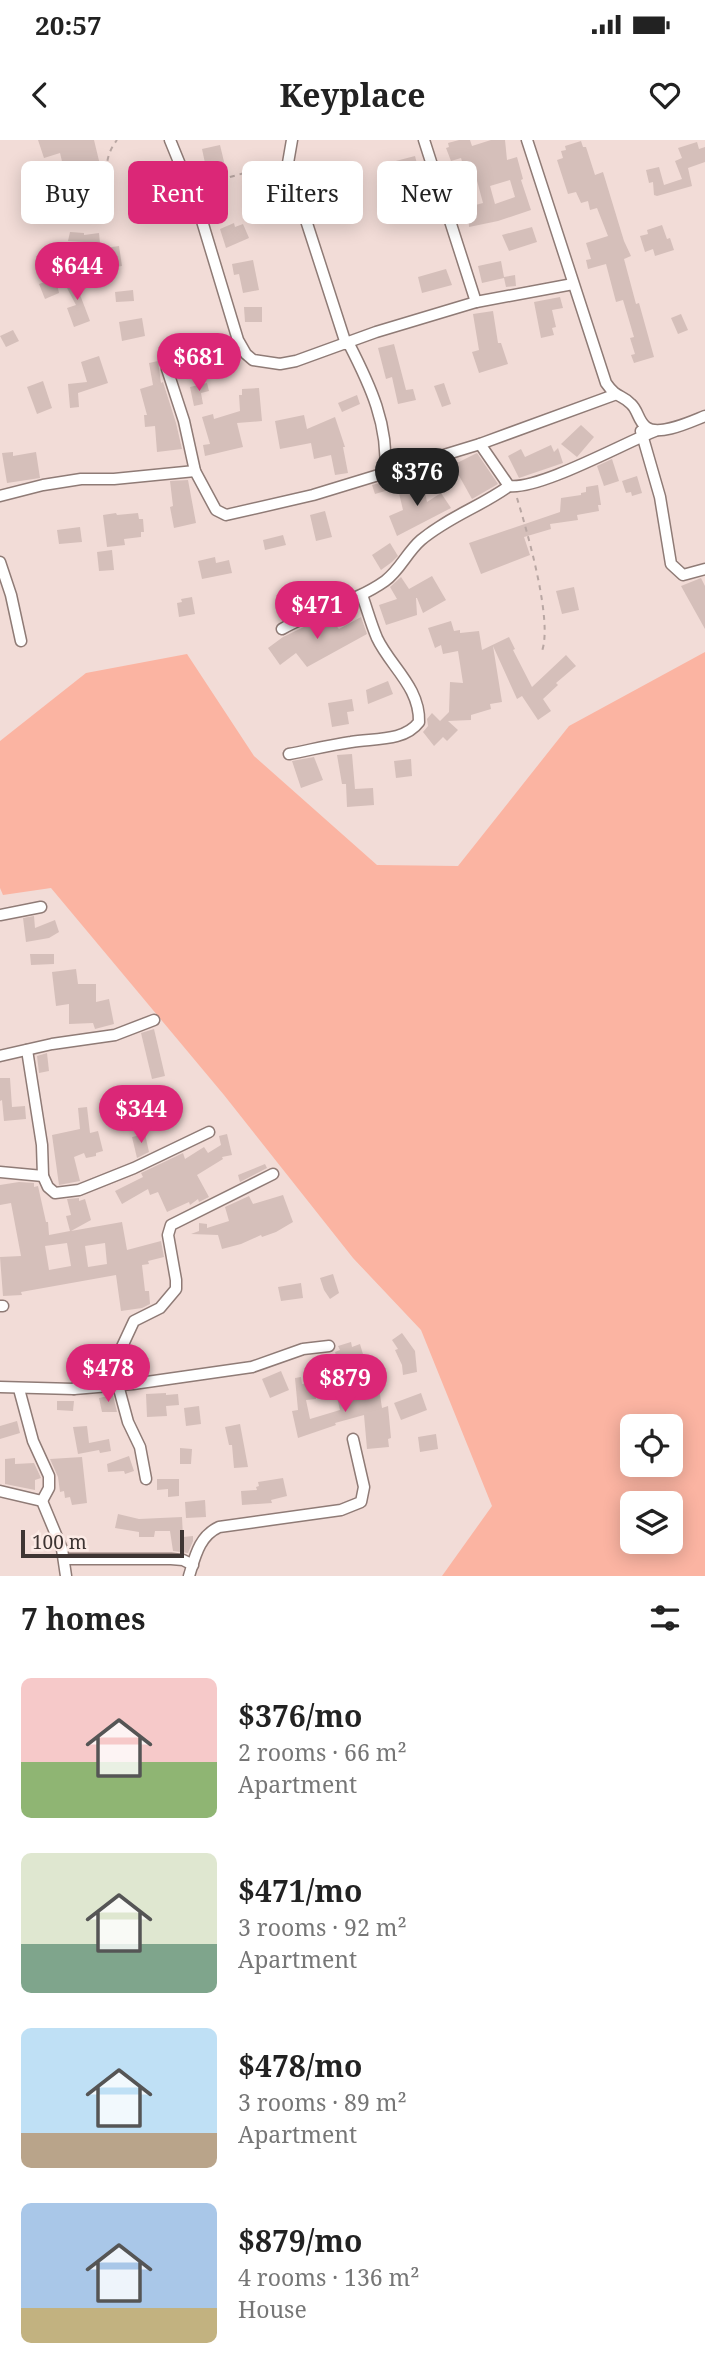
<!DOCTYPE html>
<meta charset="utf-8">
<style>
:root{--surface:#fff;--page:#f6f6f6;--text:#222;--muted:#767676;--accent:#db2777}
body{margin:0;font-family:"Noto Serif",serif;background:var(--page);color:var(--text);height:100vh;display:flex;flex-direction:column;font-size:26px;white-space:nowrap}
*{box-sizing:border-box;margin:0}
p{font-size:23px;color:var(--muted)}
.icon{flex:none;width:38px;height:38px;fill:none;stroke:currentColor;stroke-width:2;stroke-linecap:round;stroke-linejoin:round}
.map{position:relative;height:1436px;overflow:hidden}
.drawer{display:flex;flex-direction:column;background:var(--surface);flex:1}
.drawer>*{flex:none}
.hud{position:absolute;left:21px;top:21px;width:663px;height:63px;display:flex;gap:14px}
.tools{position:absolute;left:620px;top:1274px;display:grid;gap:14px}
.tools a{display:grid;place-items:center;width:63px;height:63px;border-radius:10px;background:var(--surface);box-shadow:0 4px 18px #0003;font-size:35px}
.scale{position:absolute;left:21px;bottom:18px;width:163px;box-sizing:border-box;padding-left:7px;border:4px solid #3e3533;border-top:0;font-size:19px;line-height:24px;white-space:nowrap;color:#3e3533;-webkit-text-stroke:5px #fcebe6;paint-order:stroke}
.price{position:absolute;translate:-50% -60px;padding:0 16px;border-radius:24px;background:var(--accent);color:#fff;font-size:23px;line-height:46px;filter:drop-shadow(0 2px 4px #0008)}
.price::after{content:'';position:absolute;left:50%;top:42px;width:21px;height:16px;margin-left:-10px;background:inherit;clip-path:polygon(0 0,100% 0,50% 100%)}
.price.on{background:#222;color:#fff}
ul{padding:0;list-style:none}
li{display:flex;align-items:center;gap:21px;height:175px;padding:0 21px}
li span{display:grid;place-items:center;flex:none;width:196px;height:140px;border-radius:10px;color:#555}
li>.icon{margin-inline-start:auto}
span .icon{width:84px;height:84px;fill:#fffc;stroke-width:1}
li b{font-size:30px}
h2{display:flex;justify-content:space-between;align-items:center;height:84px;padding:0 21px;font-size:30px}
.tag{padding:0 24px;border-radius:10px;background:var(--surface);box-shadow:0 4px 18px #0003;font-size:24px;line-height:63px}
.tag.on{background:var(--accent);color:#fff}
.status{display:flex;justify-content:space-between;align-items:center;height:49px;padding:0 35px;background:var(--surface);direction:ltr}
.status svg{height:19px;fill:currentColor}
header{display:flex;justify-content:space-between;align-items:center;height:91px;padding:0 21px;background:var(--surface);font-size:32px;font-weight:700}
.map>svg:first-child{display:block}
.green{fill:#fbb4a2;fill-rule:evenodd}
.building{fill:#d5bfba;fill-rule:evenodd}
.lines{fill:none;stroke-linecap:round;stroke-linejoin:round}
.minor-casing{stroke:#8f7b76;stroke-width:13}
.path{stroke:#b9a7a3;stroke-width:2;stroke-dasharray:5 5;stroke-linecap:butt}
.minor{stroke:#fff;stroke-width:10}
</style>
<div class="status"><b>20:57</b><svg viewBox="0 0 49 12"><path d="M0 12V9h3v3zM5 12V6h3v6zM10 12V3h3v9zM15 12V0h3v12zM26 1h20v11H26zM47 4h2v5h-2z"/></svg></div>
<header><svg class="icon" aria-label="back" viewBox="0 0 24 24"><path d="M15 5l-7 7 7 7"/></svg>Keyplace<svg class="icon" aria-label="heart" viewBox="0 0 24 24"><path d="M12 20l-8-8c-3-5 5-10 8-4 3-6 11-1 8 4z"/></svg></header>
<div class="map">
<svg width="705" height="1436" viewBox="0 0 705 1436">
<rect width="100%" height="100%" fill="#f2dcd7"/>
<path class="green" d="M705,512V1436H442L492,1366L421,1190L353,1118L224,955L51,748L3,755L0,748V601L86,533L187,514L254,616L377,725L458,726L569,586ZM632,1286H670V1325H632ZM632,1363H670V1402H632Z"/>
<g class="building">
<path d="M38,0H94L101,29H98L99,46L105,45L107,72L75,73L76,78L63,80L58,53L70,51L69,33L65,34L60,13L44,18Z"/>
<path d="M459,0H470L472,6L491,0H505L507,20L517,17L523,39L521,40L531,70L498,81L469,87L468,67L483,63L472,22L463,25L461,18L451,21L446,8L449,7L448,3ZM510,40L515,57L495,64L490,46Z"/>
<path d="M581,1L583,7H586L595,35L603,32L624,101L631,116L624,119L636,164L639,163L654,217L634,223L631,215L635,214L630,198L634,197L623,160L616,162L606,124L588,129L586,120L591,119L586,103L608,96L597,68L590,70L588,61L581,63L576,52L568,54L557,20L563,18L561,11L566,10L565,6Z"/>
<path d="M697,2L699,9L705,7V22L688,28L692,46L657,56L654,55L653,42L649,43L646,30L659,27L664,45L682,39L675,21L682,18L678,8Z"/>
<path d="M220,5L226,30L211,34L208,22L205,23L202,9Z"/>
<path d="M415,16L422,43L410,47L407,36L393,40L388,23Z"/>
<path d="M234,83L235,87L243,84L249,98L226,108L220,89Z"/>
<path d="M662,85L667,99L670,98L674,110L655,116L653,109L645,112L640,96L648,94L647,90Z"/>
<path d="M532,87L537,102L509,111L502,95Z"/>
<path d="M70,92L84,93V95L99,93L100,103L68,101Z"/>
<path d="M119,106L122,126L101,129L98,109Z"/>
<path d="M253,120L259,150L243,153L239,134L234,135L232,124Z"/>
<path d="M501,121L504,137L515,135L516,146L506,147L504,138L482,143L478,126Z"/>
<path d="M446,129L452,145L422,153L418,137Z"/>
<path d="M80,135L86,148L79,152L90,181L74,187L67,168L76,165L67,148V142Z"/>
<path d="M56,138L59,153L45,159L39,144Z"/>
<path d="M133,150L134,161L116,162L115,152Z"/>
<path d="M560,157L563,168L552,170L556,187L552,188L554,195L541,198L534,162Z"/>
<path d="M244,167H262V182H245Z"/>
<path d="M493,171L498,203H501L508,224L479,233L472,212L479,210L473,174Z"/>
<path d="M681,174L688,190L678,194L671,178Z"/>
<path d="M142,178L145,196L122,201L119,182Z"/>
<path d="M13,190L19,201L6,207L0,196Z"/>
<path d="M394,204L406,250L413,249L416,260L398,264L392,237L386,239L378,208Z"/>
<path d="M99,216L108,243L78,253L79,267L70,268L68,244L87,242L81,222Z"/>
<path d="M158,221L161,243L163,242L176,283L182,309L157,312L155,286L145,287L144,275H147L140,249L153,245L149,223Z"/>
<path d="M43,241L52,268L37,274L27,247Z"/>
<path d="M207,243L209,251L201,253L203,264L194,266L190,247Z"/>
<path d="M444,243L451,264L442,267L434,246Z"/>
<path d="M259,248L262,281L237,283L243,307L205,316L203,305L210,304L202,277L213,274L214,279L240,271L239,255H242V249Z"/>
<path d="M357,255L360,264L342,272L338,263Z"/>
<path d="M304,275L307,289L335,277L345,307H343L348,333L335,335L331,315L314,319L311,303L280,309L275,281Z"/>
<path d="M581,285L594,297L577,317L561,304Z"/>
<path d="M551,305L554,312L558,308L563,323L519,338L508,316L521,309L525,317Z"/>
<path d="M13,312V316L36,312L40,338L7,343L2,313Z"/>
<path d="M477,313L498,344L472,359L453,325Z"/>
<path d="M612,319L619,341L604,346L597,326Z"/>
<path d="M637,336L642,353L632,356L631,352L626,353L622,341Z"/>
<path d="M188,340L196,383L174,388L170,367L173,366L170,341Z"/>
<path d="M390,340L392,349L375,354L372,345Z"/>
<path d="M423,343L427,362L441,353L451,368L397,396L389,376L403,370L398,349Z"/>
<path d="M598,345L601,365H598L599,371L577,375L578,380L550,384L551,389L524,397L530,415L481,434L469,403L560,372L561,358L581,355V353L586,352V347Z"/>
<path d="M325,371L332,397L316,401L310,375Z"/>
<path d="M116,373L117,375L138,373L139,379H143L144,392H141V397L124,399L125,405L107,407L103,375Z"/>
<path d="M80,387L82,402L59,404L57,390Z"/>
<path d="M283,395L286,405L265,410L263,400Z"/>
<path d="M390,403L398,416L392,422L381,430L372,415Z"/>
<path d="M112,410L114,430L99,431L97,412Z"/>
<path d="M215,417L216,423L229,420L232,433L202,439L198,421Z"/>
<path d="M432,436L446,460L423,473L417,458H416L417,475L386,485L379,465L397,459L390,447L401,437L409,449Z"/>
<path d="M701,438L705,446V489L681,446Z"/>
<path d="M574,447L579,470L562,474L556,451Z"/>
<path d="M192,457L195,474L179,477L177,463L182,462L181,459Z"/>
<path d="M328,477L339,489L361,477L367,494L307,527L296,513L280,525L268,508L283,497L310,484L313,487Z"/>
<path d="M451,481L454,491L460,490V493L479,491L482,510L509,497L515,509L513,510L532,547L566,515L576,526L556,543L558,545L543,559L551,571L538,580L522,556L517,559L493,506L502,562L490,564L491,569L471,575V580L448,581L458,590L447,601L443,597L434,606L423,592L428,586L427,579L432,573L440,581L449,572L450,542L463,543L458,511L443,514L441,505L435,508L428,488Z"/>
<path d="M388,541L393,554L368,564L366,550Z"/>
<path d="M352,559L354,571L347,572L349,584L332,587L328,563Z"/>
<path d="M352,614L355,649L373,648L374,665L347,667L346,644H342L337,615Z"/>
<path d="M314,617L323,640L301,648L292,621Z"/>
<path d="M411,619L412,636L396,638L394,621Z"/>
<path d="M34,776L35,788L55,780L59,792L49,798L26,802L23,778Z"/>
<path d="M30,814H54V824L31,825Z"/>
<path d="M76,829L78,844H96V862L109,859L114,884L95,889L93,883L69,884V864L56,866L52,832Z"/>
<path d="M154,889L165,936L152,939L141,893Z"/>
<path d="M47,913L49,931L39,933L37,916Z"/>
<path d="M0,938H10L12,967L25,966L26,979L4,981L2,960L0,961Z"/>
<path d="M87,967L90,993L98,991L103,1011L96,1013V1016L86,1018L84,1013L74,1017L80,1041L59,1045L52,995L80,989L78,968Z"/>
<path d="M145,994L149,1012L137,1018L132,997Z"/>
<path d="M227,994L232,1015L222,1017L223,1019L197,1035L209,1057L199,1062L198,1059L190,1065L189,1062L167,1072L158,1052L150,1055L148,1049L122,1064L115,1051L143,1037L141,1033L183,1013L185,1019L204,1007L208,1013L221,1005L219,996Z"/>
<path d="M265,1024L267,1028L240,1042L238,1035Z"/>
<path d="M19,1042L34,1043V1047L38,1046L46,1082H48L49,1095L70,1091L66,1076L71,1075L67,1059L79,1058V1061L85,1059L91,1080L71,1091L122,1082L127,1110L161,1101L164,1117L148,1121L149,1124L142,1125L145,1151H149L150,1164L142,1168L121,1171L116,1135L21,1152L22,1155L3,1156L0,1117L21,1116L11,1063L0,1065V1045ZM67,1103L71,1126L49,1130L45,1106ZM105,1103L107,1124L88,1127L85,1106Z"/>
<path d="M283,1055L293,1082L276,1092L262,1097L261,1095L241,1104L222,1109L218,1095L191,1094L199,1091V1083L207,1084V1088L229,1081L225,1067L249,1056L253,1064Z"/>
<path d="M333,1134L339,1153L330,1159L324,1150L320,1138Z"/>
<path d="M301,1143L303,1158L281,1161L278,1147Z"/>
<path d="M402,1193L415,1211L417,1232L403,1235L402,1225L395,1210L398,1209L392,1200Z"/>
<path d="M351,1202L352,1207L360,1204L365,1221L340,1228L335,1212L340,1210L338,1206Z"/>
<path d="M281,1231L289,1250L270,1258L262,1239Z"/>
<path d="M301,1237L302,1244L314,1242L316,1259L306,1260L310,1279L340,1270L336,1253L349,1250L350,1253L379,1248L382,1268L388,1266L391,1298L388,1299L389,1307L367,1309L364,1275L335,1283L336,1285L298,1298L292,1271L298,1270L295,1238Z"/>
<path d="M166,1253V1255L178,1254L179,1265L166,1266L167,1276L147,1277L146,1254Z"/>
<path d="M421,1253L427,1270L401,1280L394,1263Z"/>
<path d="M113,1255L117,1272H102L99,1258Z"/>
<path d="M57,1261H74L73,1271L57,1270Z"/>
<path d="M199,1266L201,1284L186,1286L184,1268Z"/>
<path d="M17,1281L20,1293L0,1299V1286Z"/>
<path d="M240,1284L248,1327L234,1328L232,1305H229L225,1287Z"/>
<path d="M87,1286L89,1303L109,1299L111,1311L100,1313L99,1310L78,1314L73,1287Z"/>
<path d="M436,1294L438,1309L420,1312L418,1297Z"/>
<path d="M180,1308L192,1309L191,1324H180Z"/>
<path d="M129,1316L134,1331L125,1334L124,1331L108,1332L107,1324Z"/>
<path d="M82,1317L87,1363L72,1365L70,1357L65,1358L64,1351L60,1352L58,1337L50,1319Z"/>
<path d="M15,1318V1324L34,1323L41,1338L35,1340V1350L5,1344V1319Z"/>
<path d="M283,1338L287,1356L271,1360L272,1363L242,1365L241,1351L257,1350L256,1347L259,1346L258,1342Z"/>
<path d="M157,1339H179V1356L168,1357V1349L157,1350Z"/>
<path d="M205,1360L206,1377L186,1378L185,1362Z"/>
<path d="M118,1374L139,1379L182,1377L183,1397L193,1396V1401L188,1413L173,1411L170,1391H155L154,1397H139V1392L115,1388Z"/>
</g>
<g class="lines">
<g class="minor-casing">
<g id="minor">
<path d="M170,0L199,71L238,200L246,214L253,220L280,224L296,221L376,192L476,162L573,144"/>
<path d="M292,0L288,23L291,34L346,204"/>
<path d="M424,0L476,162"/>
<path d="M527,0L606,243C617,259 622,254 631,264C638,270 638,281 646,287C659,297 692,281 705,276"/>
<path d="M349,204C370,245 389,285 385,333"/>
<path d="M167,229L184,281L195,331L216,370L226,375L313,355L480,304L614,255"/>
<path d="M641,291L660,357L671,424L683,435L705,429"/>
<path d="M480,304L509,346C539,350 622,304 655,291"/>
<path d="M0,356L43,345L81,339H114L195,331"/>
<path d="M0,422L11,455L21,501"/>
<path d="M282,489C315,470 354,463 385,441C400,430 407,412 421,400C450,376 480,367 509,346"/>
<path d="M289,614C310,610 330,605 351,602C373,598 404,602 419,582C420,547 390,526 377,498C371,484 367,469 362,455"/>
<path d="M0,775L41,767"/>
<path d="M27,910L42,1005L43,1036L48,1047L55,1053L79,1050L134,1028L209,992"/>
<path d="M0,916L52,904L115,895L154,880"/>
<path d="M0,1032L43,1036"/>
<path d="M0,1166H3"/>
<path d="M118,1245L128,1282L140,1307L146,1339"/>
<path d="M0,1247L74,1249L133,1244L252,1227L303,1209L329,1206"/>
<path d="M19,1249L33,1301L49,1336V1348L42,1361"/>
<path d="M74,1249L120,1211L134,1181L160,1168L176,1149V1140L168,1095L171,1085L273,1034"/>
<path d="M0,1351L42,1361L62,1409L66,1436"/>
<path d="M64,1419H171L183,1420L193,1425"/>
<path d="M189,1436C195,1417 199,1396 219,1387L341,1370L361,1362L364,1347L353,1299"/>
</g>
</g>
<g class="path">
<path d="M201,45L277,24"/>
<path d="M113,60C106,38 102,19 117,0"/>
<path d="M517,358C527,391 553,480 542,511"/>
</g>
<use href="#minor" class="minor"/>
</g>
</svg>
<div class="tools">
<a><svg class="icon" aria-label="locate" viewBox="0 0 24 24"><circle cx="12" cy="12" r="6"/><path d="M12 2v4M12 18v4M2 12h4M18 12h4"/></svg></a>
<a><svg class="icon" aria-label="layers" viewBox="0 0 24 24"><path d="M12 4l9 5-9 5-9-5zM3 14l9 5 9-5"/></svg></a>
</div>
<div class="scale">100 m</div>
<b class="price" style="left:77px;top:162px">$644</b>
<b class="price" style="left:199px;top:253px">$681</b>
<b class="price on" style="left:417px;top:368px">$376</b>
<b class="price" style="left:317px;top:501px">$471</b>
<b class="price" style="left:141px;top:1005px">$344</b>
<b class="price" style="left:108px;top:1264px">$478</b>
<b class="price" style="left:345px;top:1274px">$879</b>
<div class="hud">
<a class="tag">Buy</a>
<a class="tag on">Rent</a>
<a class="tag">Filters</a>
<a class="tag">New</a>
</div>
</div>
<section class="drawer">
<h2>7 homes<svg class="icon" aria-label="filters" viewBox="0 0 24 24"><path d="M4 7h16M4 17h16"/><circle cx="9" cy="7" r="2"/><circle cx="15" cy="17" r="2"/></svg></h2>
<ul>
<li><span style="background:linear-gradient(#f6c9c9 60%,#8fb573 0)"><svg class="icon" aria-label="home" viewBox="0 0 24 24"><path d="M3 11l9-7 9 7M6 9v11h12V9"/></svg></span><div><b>$376/mo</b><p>2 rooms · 66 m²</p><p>Apartment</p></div></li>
<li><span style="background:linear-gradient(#dfe7d0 65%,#7fa58c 0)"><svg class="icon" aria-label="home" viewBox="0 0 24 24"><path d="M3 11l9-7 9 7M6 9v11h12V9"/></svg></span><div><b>$471/mo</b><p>3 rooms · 92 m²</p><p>Apartment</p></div></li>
<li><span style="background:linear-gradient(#bfe0f5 75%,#b9a48a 0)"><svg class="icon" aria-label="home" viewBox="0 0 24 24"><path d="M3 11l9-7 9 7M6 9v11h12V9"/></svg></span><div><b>$478/mo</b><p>3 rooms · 89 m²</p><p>Apartment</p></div></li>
<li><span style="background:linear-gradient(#a9c7e8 75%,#c2b280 0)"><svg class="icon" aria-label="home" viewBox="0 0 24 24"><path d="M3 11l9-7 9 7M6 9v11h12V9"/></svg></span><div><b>$879/mo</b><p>4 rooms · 136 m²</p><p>House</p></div></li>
</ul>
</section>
